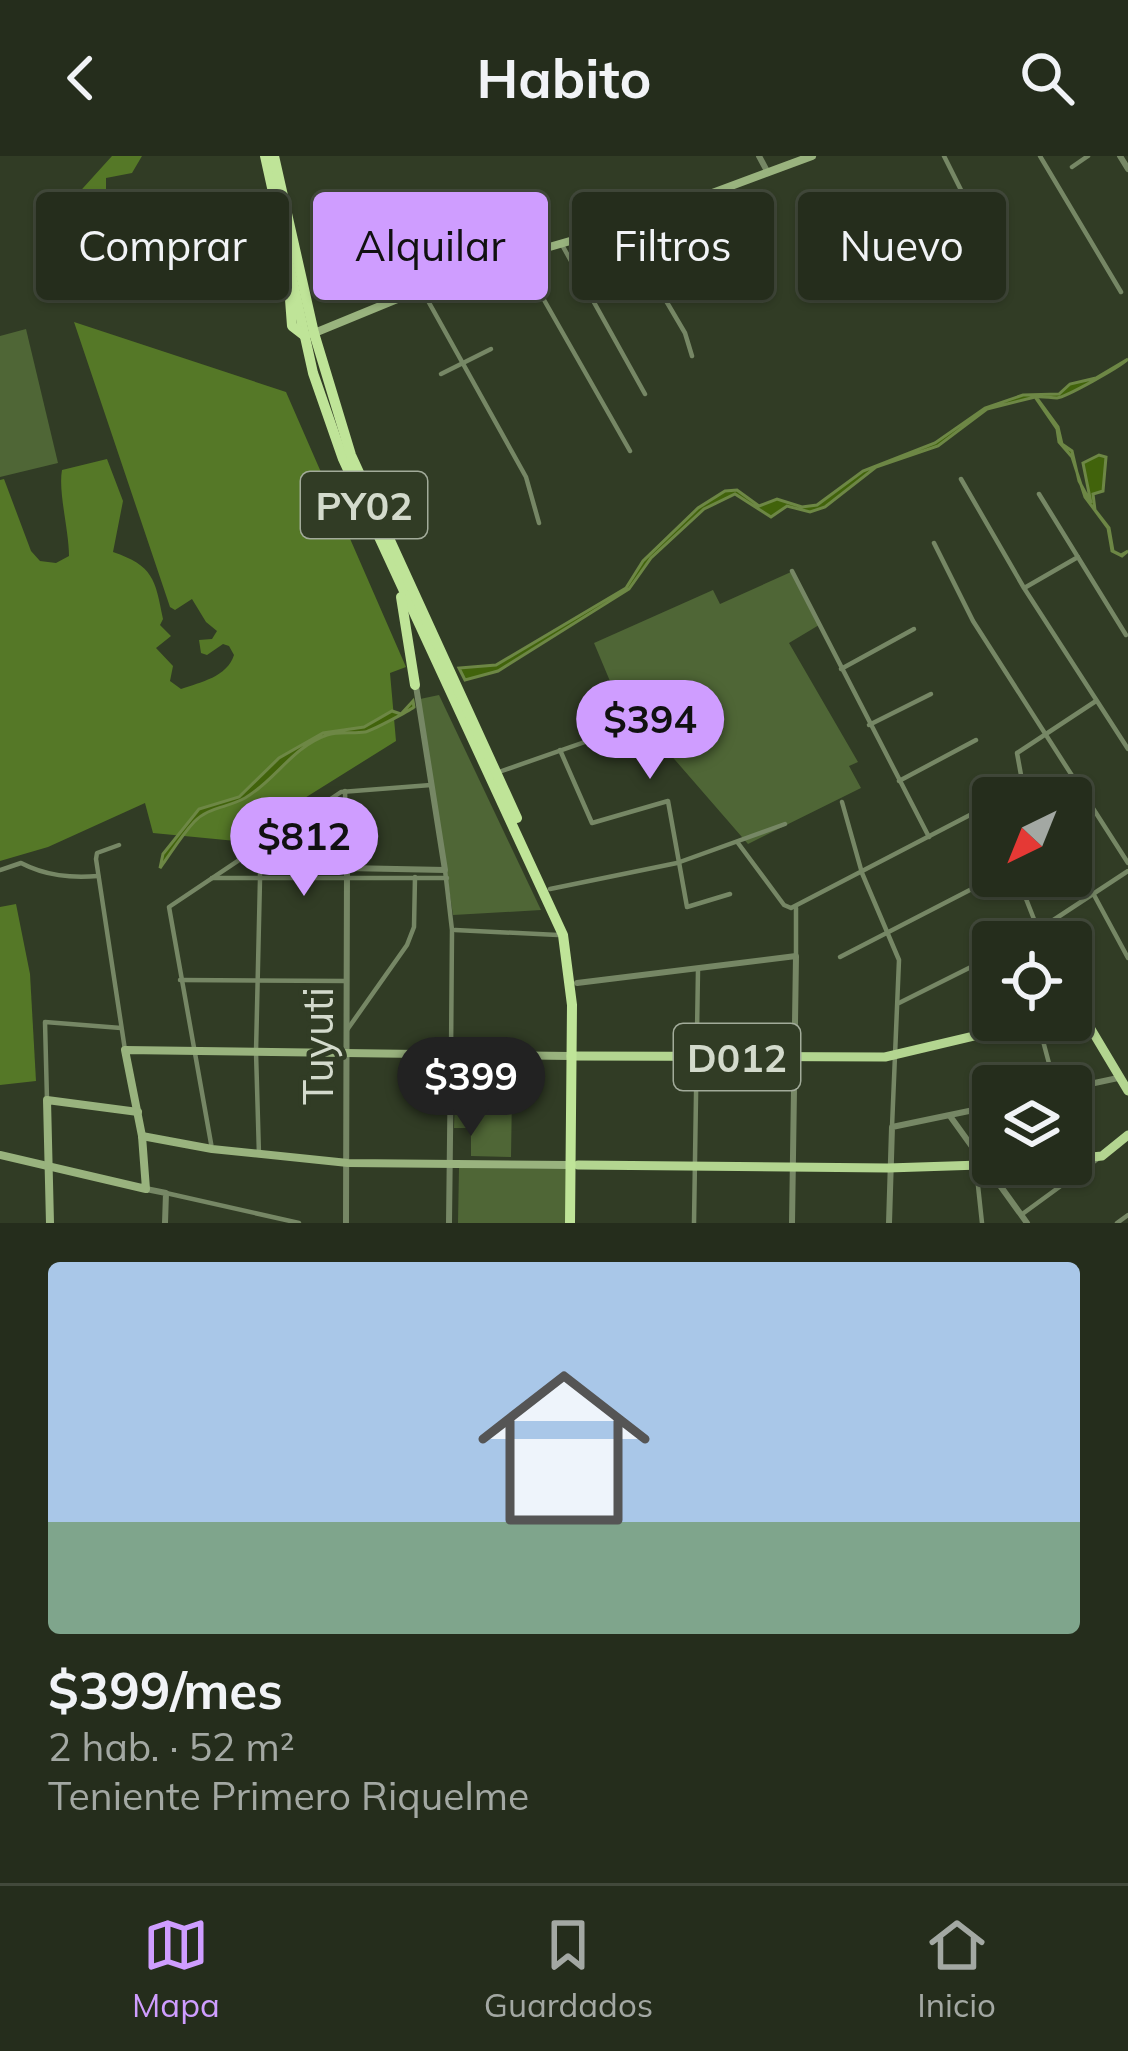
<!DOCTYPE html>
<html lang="es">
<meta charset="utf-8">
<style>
:root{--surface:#252d1c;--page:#313929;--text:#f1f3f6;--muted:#a3a8a3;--line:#42493b;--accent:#cf9dff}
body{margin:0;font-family:Mulish,sans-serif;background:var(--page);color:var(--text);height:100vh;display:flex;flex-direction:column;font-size:45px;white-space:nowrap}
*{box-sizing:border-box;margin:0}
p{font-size:39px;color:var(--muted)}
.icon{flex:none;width:66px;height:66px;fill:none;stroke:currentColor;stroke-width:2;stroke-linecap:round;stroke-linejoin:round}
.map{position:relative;height:1067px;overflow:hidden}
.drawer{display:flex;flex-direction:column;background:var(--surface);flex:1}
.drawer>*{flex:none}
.guide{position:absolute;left:36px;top:36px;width:1056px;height:108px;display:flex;gap:24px}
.needle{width:78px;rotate:223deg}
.controls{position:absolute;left:972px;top:621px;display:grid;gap:24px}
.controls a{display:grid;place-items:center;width:120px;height:120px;border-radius:12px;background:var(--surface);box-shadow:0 3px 9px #0004,0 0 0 3px var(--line);font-size:60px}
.price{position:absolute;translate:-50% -102px;padding:0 27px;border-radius:42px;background:var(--accent);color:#111;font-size:39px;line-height:78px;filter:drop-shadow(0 3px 6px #0008)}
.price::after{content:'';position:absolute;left:50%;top:72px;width:36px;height:27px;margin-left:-18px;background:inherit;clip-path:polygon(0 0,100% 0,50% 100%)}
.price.current{background:#222;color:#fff}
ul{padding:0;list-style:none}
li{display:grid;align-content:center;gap:24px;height:636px;padding:0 48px}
li span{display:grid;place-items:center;height:372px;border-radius:12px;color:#555}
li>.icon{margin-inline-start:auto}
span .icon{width:216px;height:216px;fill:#fffc;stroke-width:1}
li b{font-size:51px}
.pill{padding:0 42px;border-radius:12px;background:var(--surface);box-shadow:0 3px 9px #0004,0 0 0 3px var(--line);font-size:42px;line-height:108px}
.pill.current{background:var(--accent);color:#111}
header{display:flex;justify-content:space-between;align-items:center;height:156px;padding:0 48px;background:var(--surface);font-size:54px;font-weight:700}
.tabs{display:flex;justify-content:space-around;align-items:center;height:168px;border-top:3px solid var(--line);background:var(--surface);font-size:33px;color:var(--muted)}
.tabs a{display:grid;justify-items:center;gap:6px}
.tabs .current{color:var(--accent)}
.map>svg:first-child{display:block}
.green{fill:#4f6636}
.forest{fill:#557827}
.water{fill:#41630b;stroke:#6d8745;stroke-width:3}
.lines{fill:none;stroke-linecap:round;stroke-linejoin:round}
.minor{stroke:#768765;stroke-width:4.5}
.tertiary{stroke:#768765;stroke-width:6}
.secondary{stroke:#99b37e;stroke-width:8}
.primary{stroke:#b3d590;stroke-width:9}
.trunk{stroke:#bfe498;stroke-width:10}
.labels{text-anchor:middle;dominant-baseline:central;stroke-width:9;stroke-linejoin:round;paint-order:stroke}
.shield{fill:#313c25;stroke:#a2ab9a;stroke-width:3}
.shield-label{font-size:39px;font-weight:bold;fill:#d3dacc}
.street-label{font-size:42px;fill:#d3dacc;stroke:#313c25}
</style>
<header><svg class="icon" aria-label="back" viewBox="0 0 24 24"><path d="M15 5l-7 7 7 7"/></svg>Habito<svg class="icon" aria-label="search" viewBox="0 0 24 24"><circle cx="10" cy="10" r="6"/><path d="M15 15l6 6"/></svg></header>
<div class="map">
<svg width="1128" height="1067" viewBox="0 0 1128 1067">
<rect width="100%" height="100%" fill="#313c25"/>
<g class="green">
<path d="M26,173L58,307L0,321V180Z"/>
<path d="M791,416L819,469L789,487L858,606L849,610L861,632L748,688L636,559L630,545L620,549L594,487L713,434L720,448Z"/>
<path d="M439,539L541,754L453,759L420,543Z"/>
<path d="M455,937H512L511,1001L471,1000V972H454Z"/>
<path d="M459,1012L566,1013V1067H458Z"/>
</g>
<g class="forest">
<path d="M112,0H142L132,17L106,22V36L94,34V48L72,53L80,66L78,70L62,63L58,51L74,42Z"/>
<path d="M74,166L286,236L406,511L390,517L396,585L236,685L153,677L145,647L48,691L0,705V324L4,323L31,395L40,405L56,407L69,400C69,374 58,336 62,314L107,303L123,345L113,396C153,410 155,422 163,463L160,469L171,480L156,492L173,510L170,525L181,533C201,526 227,521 234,499L229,490L223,488L207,499L201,497L199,484L212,483L217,475L206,466L192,443L175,454L170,451Z"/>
<path d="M16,748L30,818L36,925L0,929V751Z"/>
</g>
<g class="water">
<path d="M1128,203C1120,211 1066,241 1057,242C1050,242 1043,240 1036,241L1058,271L1062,288L1072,295L1079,325L1091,347L1083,307L1099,299L1106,301L1103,335L1093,338L1095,354L1109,372L1113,395L1121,399L1128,395L1122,400L1112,395L1108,372L1085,341L1072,301L1059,286L1057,273L1035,241L987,253L938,290L876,311L825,351L810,356L787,350L771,361L735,338L704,353L651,402L629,433L498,515L465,524L459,512L496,509L626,432L643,405L698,352L725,335L737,334L759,350L777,343L802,351L817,349L863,315L935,287L985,252L1023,239L1059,238L1070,228L1096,222Z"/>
<path d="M413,545L414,551C409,555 371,575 365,576C353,578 339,575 327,579C292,591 275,625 245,642C227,652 208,651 194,666C181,680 171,697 160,712L163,698L199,653L239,641L279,602L323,577L364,571L392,555L401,558Z"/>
</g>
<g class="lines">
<g class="minor">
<path d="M944,0L971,54"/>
<path d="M1040,0L1121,136"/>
<path d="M1072,11L1088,0"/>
<path d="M622,70L685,177L692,200"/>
<path d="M561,87L645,238"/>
<path d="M519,100L630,295"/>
<path d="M422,134L526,321L539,367"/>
<path d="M441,218L491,193"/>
<path d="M961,323L1024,432L1128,593"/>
<path d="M1039,338L1126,479"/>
<path d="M934,387L973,465L1128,707"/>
<path d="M792,415L929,681"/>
<path d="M1026,431L1078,401"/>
<path d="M841,513L914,473"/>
<path d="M869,569L931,538"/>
<path d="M560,594L592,667L668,645L687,751L730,738"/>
<path d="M496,617L645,565"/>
<path d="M899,625L976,584"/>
<path d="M1003,642L1023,630L1017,597L1096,545"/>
<path d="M842,646L862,717L899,804L892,971"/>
<path d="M738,687L784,749L791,752L993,647"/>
<path d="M119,689L97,697L96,703L125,894"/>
<path d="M0,714L21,707C46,720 71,722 98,720"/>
<path d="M445,714L452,774L451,899"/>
<path d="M1017,720L1043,786"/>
<path d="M212,722H447"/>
<path d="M260,723V713L347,712L345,635"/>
<path d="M550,733L677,707L785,668"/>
<path d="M1094,739L1128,802"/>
<path d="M455,774L558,779"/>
<path d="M1020,786L1128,715"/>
<path d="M796,800V752"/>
<path d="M840,801L997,720"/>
<path d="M180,824L347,825"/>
<path d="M899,847L993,800"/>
<path d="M1038,866L1055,930"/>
<path d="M347,874L407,789L414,771L415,721"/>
<path d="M47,944L45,866L121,872"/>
<path d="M212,993L169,751L341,636L431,629"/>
<path d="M259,999L256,896L260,723"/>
<path d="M976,1011L982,1067"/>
<path d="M166,1037L299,1067"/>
<path d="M1021,1059L1099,1002"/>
<path d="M694,1067L698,814"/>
<path d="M1117,1067L1128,1059"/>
</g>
<g class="tertiary">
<path d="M759,0L768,17"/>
<path d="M1120,0L1128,13"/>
<path d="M577,827L796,800L792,1067"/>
<path d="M1071,932L1118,922"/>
<path d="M950,960L1027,1067"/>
<path d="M146,1033L166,1037L165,1067"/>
<path d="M346,1067L347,712L445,714L416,530"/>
<path d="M449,1067L451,899"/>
<path d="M889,1067L892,971L993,950"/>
</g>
<g class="secondary">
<path d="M312,178L463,116L629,68L812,0"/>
<path d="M142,980L212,993L348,1007L570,1009"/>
<path d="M0,999L146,1033L142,980L125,894L571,900"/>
<path d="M50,1067L47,944L138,956"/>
</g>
<g class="primary">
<path d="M1071,850L1076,848L1128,935"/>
<path d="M571,900L885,901L1042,864"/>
<path d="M1071,1003L1102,1000L1128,979"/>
<path d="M578,1009L888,1012L1011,1008"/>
</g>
<g class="trunk">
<path d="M265,0L313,217L343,303L563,779L572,849L570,1067"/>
<path d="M274,0L314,177L351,299L517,662"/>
<path d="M289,130L292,170L305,180"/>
<path d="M401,441L415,529"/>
</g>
</g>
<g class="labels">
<g class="shield">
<rect x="301" y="316" width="126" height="66" rx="9"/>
<rect x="674" y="868" width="126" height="66" rx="9"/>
</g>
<g class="shield-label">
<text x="364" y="349">PY02</text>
<text x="737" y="901">D012</text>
</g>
<g class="street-label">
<text transform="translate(317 890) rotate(-90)">Tuyuti</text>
</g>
</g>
</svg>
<div class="controls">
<a><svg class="needle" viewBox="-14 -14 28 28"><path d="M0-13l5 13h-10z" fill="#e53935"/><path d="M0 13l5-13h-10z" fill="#a3a8a3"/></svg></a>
<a><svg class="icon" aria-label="locate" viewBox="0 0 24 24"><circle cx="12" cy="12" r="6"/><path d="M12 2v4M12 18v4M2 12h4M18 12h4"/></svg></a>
<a><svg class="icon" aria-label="layers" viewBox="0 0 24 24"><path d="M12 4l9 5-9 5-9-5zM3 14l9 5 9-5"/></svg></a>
</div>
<b class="price" style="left:650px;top:626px">$394</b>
<b class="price" style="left:304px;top:743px">$812</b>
<b class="price current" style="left:471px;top:983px">$399</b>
<div class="guide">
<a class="pill">Comprar</a>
<a class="pill current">Alquilar</a>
<a class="pill">Filtros</a>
<a class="pill">Nuevo</a>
</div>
</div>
<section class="drawer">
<ul>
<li><span style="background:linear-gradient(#a9c7e8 70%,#7fa58c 0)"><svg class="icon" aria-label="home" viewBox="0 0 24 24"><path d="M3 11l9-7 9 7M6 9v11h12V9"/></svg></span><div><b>$399/mes</b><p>2 hab. · 52 m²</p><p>Teniente Primero Riquelme</p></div></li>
</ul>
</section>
<nav class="tabs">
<a class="current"><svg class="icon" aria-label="map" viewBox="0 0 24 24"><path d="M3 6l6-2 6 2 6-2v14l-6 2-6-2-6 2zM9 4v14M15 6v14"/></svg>Mapa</a>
<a><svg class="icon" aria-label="saved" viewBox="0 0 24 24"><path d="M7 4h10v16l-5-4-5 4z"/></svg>Guardados</a>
<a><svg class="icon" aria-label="home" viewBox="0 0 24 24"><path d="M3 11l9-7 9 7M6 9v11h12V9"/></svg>Inicio</a>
</nav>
